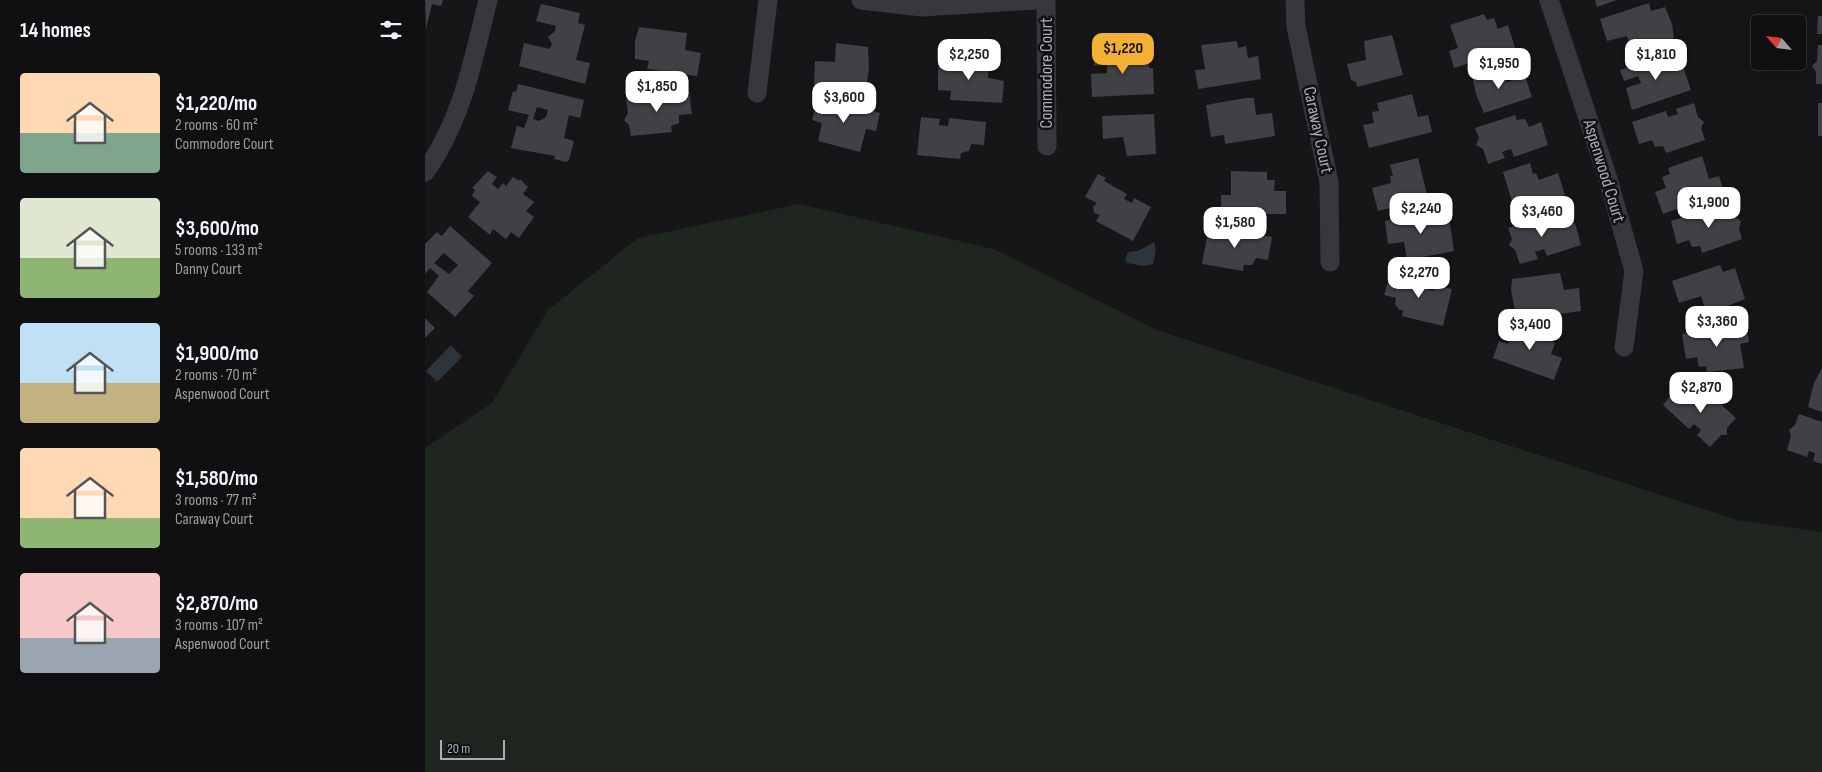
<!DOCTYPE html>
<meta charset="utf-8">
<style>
:root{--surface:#101012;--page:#19191b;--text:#f1f3f6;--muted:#9c9d9f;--line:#303032;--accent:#f2b134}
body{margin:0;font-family:"Sofia Sans Condensed",sans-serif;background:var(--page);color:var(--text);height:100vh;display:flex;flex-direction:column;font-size:19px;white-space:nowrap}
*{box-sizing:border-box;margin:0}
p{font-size:16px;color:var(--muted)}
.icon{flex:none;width:28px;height:28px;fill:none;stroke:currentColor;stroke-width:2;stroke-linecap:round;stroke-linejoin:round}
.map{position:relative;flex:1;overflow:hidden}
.details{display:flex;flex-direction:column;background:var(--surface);width:425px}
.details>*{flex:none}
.needle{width:32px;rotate:298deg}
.controls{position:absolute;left:1326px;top:15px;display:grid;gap:10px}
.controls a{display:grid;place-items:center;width:55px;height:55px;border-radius:5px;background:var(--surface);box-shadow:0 5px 20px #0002,0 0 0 1px var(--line);font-size:25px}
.scale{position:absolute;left:15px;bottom:12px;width:65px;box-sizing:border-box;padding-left:5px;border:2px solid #a8adb8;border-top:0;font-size:14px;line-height:18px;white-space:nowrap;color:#a8adb8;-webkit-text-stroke:4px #111113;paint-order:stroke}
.price{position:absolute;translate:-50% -42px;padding:0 11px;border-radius:10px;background:#fff;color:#222;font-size:16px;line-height:32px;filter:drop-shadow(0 1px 2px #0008)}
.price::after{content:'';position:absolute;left:50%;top:30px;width:15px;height:11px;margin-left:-8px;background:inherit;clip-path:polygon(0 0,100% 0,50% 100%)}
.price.on{background:var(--accent);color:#111}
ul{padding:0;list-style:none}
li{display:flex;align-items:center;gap:15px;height:125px;padding:0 20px}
li span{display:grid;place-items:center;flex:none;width:140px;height:100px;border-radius:5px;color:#555}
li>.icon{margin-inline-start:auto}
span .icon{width:60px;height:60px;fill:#fffc;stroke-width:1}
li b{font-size:21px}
h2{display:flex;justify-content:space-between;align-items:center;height:60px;padding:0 20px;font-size:21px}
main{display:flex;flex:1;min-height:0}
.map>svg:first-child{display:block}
.green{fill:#1e261f}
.water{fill:#2c353c}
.building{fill:#404145;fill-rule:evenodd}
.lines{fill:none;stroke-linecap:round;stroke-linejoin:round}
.minor{stroke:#37383d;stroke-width:19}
.labels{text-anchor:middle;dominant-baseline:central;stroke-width:5;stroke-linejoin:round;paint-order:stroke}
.street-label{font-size:18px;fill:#a8adb8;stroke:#111113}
</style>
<main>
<section class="details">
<h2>14 homes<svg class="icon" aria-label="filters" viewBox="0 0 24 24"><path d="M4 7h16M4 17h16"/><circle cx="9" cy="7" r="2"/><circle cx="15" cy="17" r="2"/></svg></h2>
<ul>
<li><span style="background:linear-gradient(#ffd9b3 60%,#7fa58c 0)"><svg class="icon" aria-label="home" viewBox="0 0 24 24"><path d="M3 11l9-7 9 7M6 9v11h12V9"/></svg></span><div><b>$1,220/mo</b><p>2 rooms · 60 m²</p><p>Commodore Court</p></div></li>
<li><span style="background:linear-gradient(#dfe7d0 60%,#8fb573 0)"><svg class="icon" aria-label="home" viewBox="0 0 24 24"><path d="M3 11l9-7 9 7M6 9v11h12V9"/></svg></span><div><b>$3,600/mo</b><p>5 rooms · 133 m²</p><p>Danny Court</p></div></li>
<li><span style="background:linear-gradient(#bfe0f5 60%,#c2b280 0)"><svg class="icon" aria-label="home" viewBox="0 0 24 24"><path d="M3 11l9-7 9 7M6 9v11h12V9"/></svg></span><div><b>$1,900/mo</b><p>2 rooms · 70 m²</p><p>Aspenwood Court</p></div></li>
<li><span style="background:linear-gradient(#ffd9b3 70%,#8fb573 0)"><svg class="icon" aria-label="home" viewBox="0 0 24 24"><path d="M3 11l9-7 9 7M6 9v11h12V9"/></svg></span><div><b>$1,580/mo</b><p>3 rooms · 77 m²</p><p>Caraway Court</p></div></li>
<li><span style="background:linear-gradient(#f6c9c9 65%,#9aa5b1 0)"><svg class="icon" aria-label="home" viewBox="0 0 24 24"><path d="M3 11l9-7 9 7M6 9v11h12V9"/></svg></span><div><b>$2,870/mo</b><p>3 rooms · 107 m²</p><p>Aspenwood Court</p></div></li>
</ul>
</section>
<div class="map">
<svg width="1397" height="772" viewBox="0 0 1397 772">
<rect width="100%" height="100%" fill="#161618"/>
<path class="green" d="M374,204L569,249L732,330L1312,520L1397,532V772H0V448L67,403L123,310L213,238Z"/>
<g class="water">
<path d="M729,242L731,251L728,264L718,266L702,263L700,260L703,252L713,251Z"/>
<path d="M26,345L37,357L12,382L1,371Z"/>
</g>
<g class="building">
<path d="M0,0H18L16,6L7,4L1,29Z"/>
<path d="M1170,0H1192L1172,7Z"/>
<path d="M1224,3L1226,11L1240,7L1247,24L1249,38L1211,51L1210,47L1206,48L1202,36L1182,41L1175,19Z"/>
<path d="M116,4L155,13L153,23L160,25L151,60L165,63L160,84L94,66L99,43L125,49L127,44L123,37L130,31L131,26L111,21Z"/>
<path d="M1059,14L1062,20L1069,18L1073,29L1083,25L1090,48L1029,68L1024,51L1033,48L1025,25Z"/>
<path d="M1393,16H1397V34H1392Z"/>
<path d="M214,27L262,33L260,50L276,53L272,76L222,69L224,61L210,59V41Z"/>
<path d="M967,35L978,75L932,87L931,82L926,80L922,64L941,60L939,41Z"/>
<path d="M812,41L813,48L821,46L823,58L833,56L836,79L773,89L770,70L780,69L776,45Z"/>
<path d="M411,43L443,47L444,69L441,88L389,85L390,61L410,62Z"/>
<path d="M1393,45H1397V84H1391V72L1387,66L1392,61Z"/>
<path d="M723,52L724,68H728L729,94L667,97L666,74L682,73V65L669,66L668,54Z"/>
<path d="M1249,52L1255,68L1258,67L1266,90L1207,110L1201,88L1216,83L1213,76L1199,81L1195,70Z"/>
<path d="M516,58L564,60L563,78L579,81L577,103L525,100L526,91L513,90V69Z"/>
<path d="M1073,66L1077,76L1080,75L1082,82L1100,76L1107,97L1059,113L1051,94L1047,75Z"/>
<path d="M93,84L159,100L155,118L144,115L139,138L149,141L144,160L141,162L129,159L130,156L86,148L92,126L99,128L104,115L83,110L88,91L91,92ZM112,107L123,110L121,117L114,121L108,119Z"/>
<path d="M264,91L267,114L254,115V123L246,126L247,132L206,136L204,125L199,120L203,113L201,99L219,97L220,102L229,101L228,95Z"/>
<path d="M987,94L993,117L1003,115L1007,132L944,148L938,125L949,123L947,112L954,111L952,103Z"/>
<path d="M393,98L455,113L451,131L441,129L435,152L393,141L397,123L387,120Z"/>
<path d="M820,98H829L831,115L847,113L850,136L800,144L799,135L786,137L781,105Z"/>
<path d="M1269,103L1273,117L1279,122L1276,128L1280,140L1241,153L1238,146L1230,147L1227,140L1214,144L1207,122L1241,111L1243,117L1253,114L1251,109Z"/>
<rect x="1393" y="103" width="4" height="33"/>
<path d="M729,114L731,154L702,156L698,137L678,139L677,116Z"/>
<path d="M1090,115L1092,120L1100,119L1104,127L1116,122L1123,145L1089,157L1086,149L1077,152L1080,158L1063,164L1058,149L1051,145L1054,138L1050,128Z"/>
<path d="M496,117L515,119L514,125L523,126L524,118L561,122L559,145L546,144L544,151L536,153L535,159L492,155Z"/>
<path d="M1277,156L1284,179L1294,176L1299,192L1238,214L1230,192L1241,188L1237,177L1245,174L1243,168Z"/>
<path d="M993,158L1003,198L953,211L947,188L966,183L965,176H968L965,165Z"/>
<path d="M1105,163L1108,174L1111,173L1114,180L1133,173L1140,195L1090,211L1078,172Z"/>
<path d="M63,171L72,177L67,184L73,189L78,183L81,186L88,177L94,181L95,179L103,187L98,194L109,202L101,211L109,217L94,238L86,232L81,239L68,229L65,235L43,217L55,202L47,196L50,190L47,188Z"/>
<path d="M806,171L842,172V180H850L849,191H861V214H796V195H806Z"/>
<path d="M673,174L681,178L679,181L702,194L699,199L707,203L709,198L726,207L708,241L671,221L675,215L669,213L668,207L672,203L660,197Z"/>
<path d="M1305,203L1310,217L1316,221L1314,229L1317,239L1277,253L1275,246L1267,247L1264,240L1252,244L1246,221L1279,211L1281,217L1290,214L1288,209Z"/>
<path d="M1009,213L1011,221L1024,218L1029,251L982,260L979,242L963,244L960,221Z"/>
<path d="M1123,215L1125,221L1133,220L1136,227L1150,223L1156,245L1122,256L1119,249L1110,252L1113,259L1095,264L1090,250L1084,245L1087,239L1083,228Z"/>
<path d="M25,226L67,263L43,291L49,296L30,317L2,292L14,276L5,268L0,274V244L12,232L17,236ZM19,253L33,265L24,274L9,263Z"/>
<path d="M784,226L803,229L801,236L810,237L811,230L847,237L843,260L831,258L827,265H819L818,271L777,264Z"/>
<path d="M1295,265L1298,272L1310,268L1320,299L1282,314L1276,296L1254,303L1247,281Z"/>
<path d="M966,273L1001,282L999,288L1008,291L1009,285L1027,289L1018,326L977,316L978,310H974L970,304L971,298L959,295Z"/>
<path d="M1135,273L1139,290L1154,288L1156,311L1105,318L1104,309L1090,311L1086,290L1087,279Z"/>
<path d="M0,318L10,328L0,338Z"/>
<path d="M1091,321L1125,334L1122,340L1130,343L1126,354L1137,358L1129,380L1068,358L1074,341L1083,344Z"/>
<path d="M1321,324L1324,342L1315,344L1319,368L1282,372L1281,366L1274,367L1272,357L1261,359L1257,334Z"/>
<path d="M1397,368V412L1383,407L1389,383Z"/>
<path d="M1252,387L1262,396L1269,391L1275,396L1280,390L1311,418L1302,428V435H1296L1285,447L1272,435L1276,430L1269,424L1264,429L1238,405Z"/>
<path d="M1374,414L1397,422V464L1388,461L1390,453L1384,451L1382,457L1362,450L1366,436L1364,430L1370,425Z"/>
</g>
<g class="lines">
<g class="minor">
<path d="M436,0L497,7L611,0"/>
<path d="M621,0L622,146"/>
<path d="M870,0L871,27L904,182L905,262"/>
<path d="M1124,0L1183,179L1209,271L1199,347"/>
<path d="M332,93L343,0"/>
<path d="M0,172C37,121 48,60 63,0"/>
</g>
</g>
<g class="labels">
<g class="street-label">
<text transform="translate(621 73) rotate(-90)">Commodore Court</text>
<text transform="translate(893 130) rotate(78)">Caraway Court</text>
<text transform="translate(1179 171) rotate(73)">Aspenwood Court</text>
</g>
</g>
</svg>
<div class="controls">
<a><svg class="needle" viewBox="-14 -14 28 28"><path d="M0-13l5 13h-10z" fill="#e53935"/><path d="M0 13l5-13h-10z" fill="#9c9d9f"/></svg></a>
</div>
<div class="scale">20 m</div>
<b class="price on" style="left:698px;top:75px">$1,220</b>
<b class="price" style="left:544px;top:81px">$2,250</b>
<b class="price" style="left:1231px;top:81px">$1,810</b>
<b class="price" style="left:1074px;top:90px">$1,950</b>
<b class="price" style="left:232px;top:113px">$1,850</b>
<b class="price" style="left:419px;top:124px">$3,600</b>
<b class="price" style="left:1284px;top:229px">$1,900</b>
<b class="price" style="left:996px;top:235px">$2,240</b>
<b class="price" style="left:1117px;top:238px">$3,460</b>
<b class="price" style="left:810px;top:249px">$1,580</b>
<b class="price" style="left:994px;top:299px">$2,270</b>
<b class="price" style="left:1292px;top:348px">$3,360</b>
<b class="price" style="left:1105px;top:351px">$3,400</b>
<b class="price" style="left:1276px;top:414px">$2,870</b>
</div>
</main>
